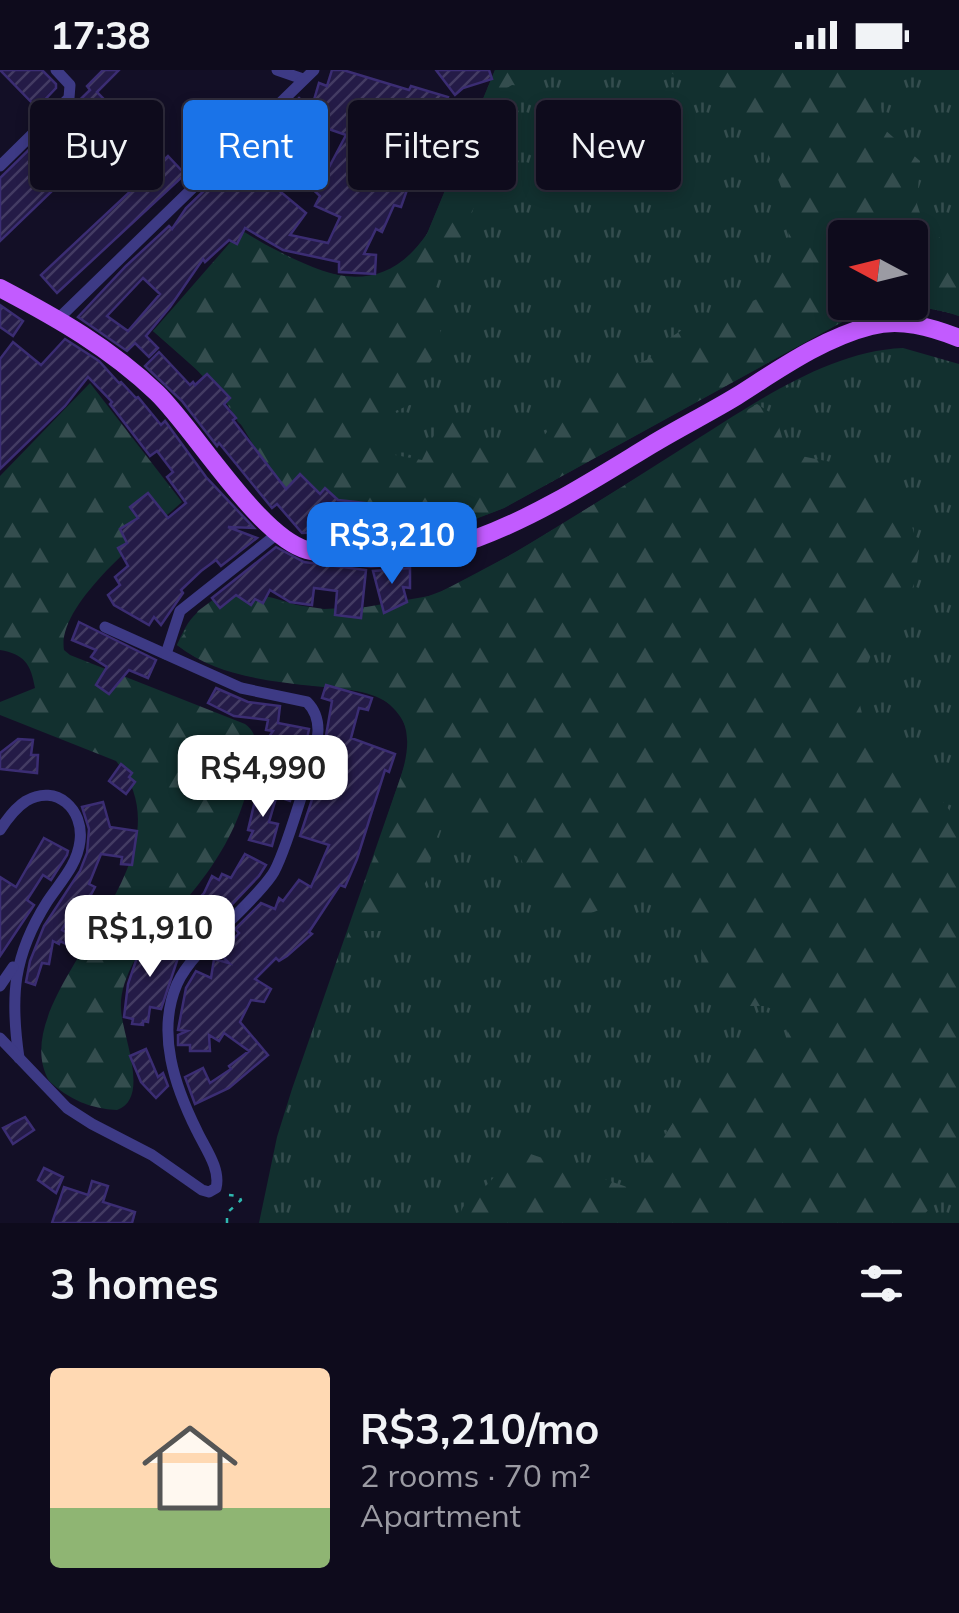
<!DOCTYPE html>
<meta charset="utf-8">
<style>
:root{--surface:#0e0b1c;--page:#171425;--text:#f1f3f6;--muted:#9b9ba3;--line:#2e2b3b;--accent:#1a73e8}
body{margin:0;font-family:Mulish,sans-serif;background:var(--page);color:var(--text);height:100vh;display:flex;flex-direction:column;font-size:38px;white-space:nowrap}
*{box-sizing:border-box;margin:0}
p{font-size:32px;color:var(--muted)}
.icon{flex:none;width:55px;height:55px;fill:none;stroke:currentColor;stroke-width:2;stroke-linecap:round;stroke-linejoin:round}
.map{position:relative;height:1153px;overflow:hidden}
.details{display:flex;flex-direction:column;background:var(--surface);flex:1}
.details>*{flex:none}
.top-card{position:absolute;left:30px;top:30px;width:900px;height:90px;display:flex;gap:20px}
.needle{width:65px;rotate:277deg}
.controls{position:absolute;left:828px;top:150px;display:grid;gap:20px}
.controls a{display:grid;place-items:center;width:100px;height:100px;border-radius:10px;background:var(--surface);box-shadow:0 5px 15px #0003,0 0 0 2px var(--line);font-size:50px}
.price{position:absolute;translate:-50% -85px;padding:0 22px;border-radius:20px;background:#fff;color:#222;font-size:32px;line-height:65px;filter:drop-shadow(0 2px 5px #0008)}
.price::after{content:'';position:absolute;left:50%;top:60px;width:30px;height:22px;margin-left:-15px;background:inherit;clip-path:polygon(0 0,100% 0,50% 100%)}
.price.on{background:var(--accent);color:#fff}
ul{padding:0;list-style:none}
li{display:flex;align-items:center;gap:30px;height:250px;padding:0 50px}
li span{display:grid;place-items:center;flex:none;width:280px;height:200px;border-radius:10px;color:#555}
li>.icon{margin-inline-start:auto}
span .icon{width:120px;height:120px;fill:#fffc;stroke-width:1}
li b{font-size:42px}
h2{display:flex;justify-content:space-between;align-items:center;height:120px;padding:0 50px;font-size:42px}
.chip{padding:0 35px;border-radius:10px;background:var(--surface);box-shadow:0 5px 15px #0003,0 0 0 2px var(--line);font-size:35px;line-height:90px}
.chip.on{background:var(--accent);color:#fff}
.status{display:flex;justify-content:space-between;align-items:center;height:70px;padding:0 50px;background:var(--surface);direction:ltr}
.status svg{height:28px;fill:currentColor}
.map>svg:first-child{display:block}
.grass{fill:url(#grass-tufts);fill-rule:evenodd}
.forest{fill:url(#forest-firs);fill-rule:evenodd}
.building{fill:url(#building-hatch);stroke:#3b2d73;stroke-width:2.5;fill-rule:evenodd}
.lines{fill:none;stroke-linecap:round;stroke-linejoin:round}
.path{stroke:#2fb8b0;stroke-width:2.5;stroke-dasharray:5 8;stroke-linecap:butt}
.minor{stroke:#3d3a85;stroke-width:11}
.primary{stroke:#c25bff;stroke-width:18}
</style>
<div class="status"><b>17:38</b><svg viewBox="0 0 49 12"><path d="M0 12V9h3v3zM5 12V6h3v6zM10 12V3h3v9zM15 12V0h3v12zM26 1h20v11H26zM47 4h2v5h-2z"/></svg></div>
<div class="map">
<svg width="959" height="1153" viewBox="0 0 959 1153">
<defs>
<pattern id="grass-tufts" width="24" height="20" patternUnits="userSpaceOnUse" patternTransform="scale(2.5)"><rect width="24" height="20" fill="#12302f"/><path d="M3 7l-1-3M5 7V3M7 7l1-3M15 17l-1-3M17 17v-4M19 17l1-3" fill="none" stroke="#344d4e"/></pattern>
<pattern id="forest-firs" width="22" height="20" patternUnits="userSpaceOnUse" patternTransform="scale(2.5)"><rect width="22" height="20" fill="#12302f"/><path d="M5 1l3.5 6h-7zM16 11l3.5 6h-7z" fill="#344d4e"/></pattern>
<pattern id="building-hatch" width="6" height="6" patternUnits="userSpaceOnUse" patternTransform="scale(2.5)"><rect width="6" height="6" fill="#241b47"/><path d="M-1 1l2-2M0 6l6-6M5 7l2-2" fill="none" stroke="#433b63"/></pattern>
</defs>
<rect width="100%" height="100%" fill="#130f26"/>
<g class="grass">
<path d="M495,0H959V246C921,233 890,235 853,246L504,438C446,461 421,460 360,459L238,352C219,315 184,288 153,261L266,175C327,206 380,233 427,164ZM845,168H910V232H845Z"/>
<path d="M903,278L959,294V1153H259L277,1067L292,1019L402,703C430,608 339,622 277,611C242,606 205,597 177,575C182,564 188,550 197,543C203,538 255,525 263,526C282,528 298,539 322,539C362,540 412,536 448,518C530,478 606,426 683,378C748,338 825,281 903,278Z"/>
</g>
<g class="forest">
<path d="M495,0H548L543,11L535,17L512,15L505,19L498,31L490,84L468,156L446,191L435,216L434,240L441,263L437,282L425,300L417,328L412,334L393,342L388,349L387,374L395,385L422,390L439,355L447,347C475,350 480,362 487,387L508,369L543,367L561,344L570,319L649,289L671,267L684,259L762,227L779,204L788,180L789,153L783,122L761,65L736,48L721,18L712,11L695,5L678,7L667,0H864L879,23L884,59L920,91L917,134L922,149L959,188V246C921,233 890,235 853,246L504,438L463,454L431,460L360,459L285,421L261,388L230,336L197,300L153,261L241,160C304,198 374,241 427,164ZM845,168H910V232H845Z"/>
<path d="M90,313L182,432C150,461 56,533 64,580L70,585L245,654C259,664 257,679 253,696C235,788 188,824 133,893C126,908 120,922 121,939C122,966 151,1028 117,1040C91,1039 68,1029 49,1011C0,923 203,796 116,691L0,645V632L35,618C31,594 24,584 0,580V406Z"/>
<path d="M757,334L776,346L784,374L796,385L831,392L851,402L908,443L919,480L914,514L908,528L885,555L874,577L864,604L860,635L864,652L875,670L916,696L959,753V1118L933,1135L916,1153H456L463,1137L490,1112L516,1079L627,1117C640,1094 659,1076 672,1054C691,1024 709,990 747,979C760,976 765,983 776,983L783,980L789,956L784,945L765,936H728L708,924C700,901 704,866 693,848C658,784 597,860 560,845L551,828L533,818L521,789L481,767L458,746L443,752L433,777L427,810L414,831L413,844L407,849H391L384,861H359L343,878L407,688C414,659 398,635 371,623C308,612 230,617 177,575L198,541L222,523L262,525L283,533L324,539L366,537L435,525L516,482Z"/>
</g>
<g class="building">
<path d="M0,0H42L56,14V18L37,38Z"/>
<path d="M103,0H119L97,22L146,72L130,88L109,66L0,171V108L90,20L87,16Z"/>
<path d="M332,0H343L409,20L411,16L448,27L434,71L410,63L403,86L373,77L360,102L407,120L401,137L394,135L382,162L376,159L364,184L376,185L375,204L339,202V192L283,180L245,158L237,174L229,170L205,192L203,189L170,237L146,266L158,278L149,287L135,273L127,281L78,247L126,196L169,156L172,159L186,138L216,109L226,119L244,100L255,80L280,95L270,113L306,143L290,165L328,173L340,147L315,136L320,126L290,98L305,81L327,101L346,65L320,56L299,78L264,63L299,28L311,40L319,13L327,16ZM143,208L160,224L128,261L107,246Z"/>
<path d="M436,0H489L492,9L463,18L455,25Z"/>
<path d="M168,86L183,102V106L57,223L41,205Z"/>
<path d="M0,235L23,251L13,266L0,257Z"/>
<path d="M65,269L99,291L119,313L121,312L136,328L138,327L161,355L165,351L206,407L254,458L228,457L257,468L221,496L216,490L201,501L181,520L183,523L161,555L154,547L149,555L114,535L108,525L120,515L115,507L128,496L118,478L127,473L120,459L138,448L130,437L148,423L168,448L186,433L167,407L173,402L157,381L150,386L110,334L112,332L88,307L65,336L0,399V289L13,272L41,295Z"/>
<path d="M159,282L190,315L193,312L195,315L207,304L230,328L224,334L236,348L233,350L286,419L300,404L320,424L325,418L338,430L384,435L382,469L350,468L349,471L331,469V462L302,463L277,434L272,438L219,373L217,376L182,331L145,296Z"/>
<path d="M276,477L304,492L366,500L361,548L335,545L337,521L314,518L312,535L290,532L270,520L263,533L255,529L251,535L236,525L220,538L212,528Z"/>
<path d="M410,498V518L403,517L407,532L384,543L373,501Z"/>
<path d="M79,552L156,590L148,608L129,600L109,624L96,615L107,597L91,587L96,580L72,570Z"/>
<path d="M326,615L372,628L368,640L359,638L351,668L395,684L389,702L385,700L357,789L345,817L340,815L309,862L312,864L287,886L279,891L276,888L255,909L271,919L264,932L251,930L240,952L268,985L229,1018L195,1034L185,1007L203,998L210,1013L231,999L229,996L249,981L224,963L219,971L209,965L210,981H190V975H178V965L187,961L178,960L186,918L196,901L211,908L214,889L229,893L220,884L239,863L235,859L261,833L275,839L279,828L283,831L299,810L311,817L329,775L300,766L325,690L322,689L332,631L322,628Z"/>
<path d="M216,618L248,632L280,636L278,653L309,659L304,684L299,683L291,710L296,712L290,731L267,723L276,685L264,674L273,661L266,660L268,650L234,646L208,633Z"/>
<path d="M18,669L33,670L31,685H38L37,703L0,699V683Z"/>
<path d="M121,694L132,703L129,707L135,712L126,724L109,711Z"/>
<path d="M257,722L276,728L269,752L278,754L272,776L249,770L253,761L248,760Z"/>
<path d="M103,732L110,757L137,761L132,795L121,794L122,787L101,784L89,814L95,817L84,838L76,834L62,860L87,874L83,882L60,871L59,874L53,871L49,894L42,893L35,915L26,912L30,891L44,856L80,801L87,783L89,759L82,737Z"/>
<path d="M44,768L68,781L67,785L51,810L43,805L27,830L34,835L0,886V807L16,817Z"/>
<path d="M245,784L266,795L259,806L223,844L214,839L195,859L182,846L204,823L212,806L219,810L222,804L231,808Z"/>
<path d="M143,870L181,879L161,939L150,937L148,952L143,951V955L132,954L133,949L124,947L128,914Z"/>
<path d="M146,979L158,1007L163,1003L168,1016L156,1028L141,1012L130,986Z"/>
<path d="M25,1047L34,1060L13,1074L3,1058Z"/>
<path d="M44,1098L63,1107L56,1123L38,1110Z"/>
<path d="M92,1111L108,1116L103,1132L135,1142L132,1153H52L64,1117L88,1125Z"/>
</g>
<g class="lines">
<path class="path" d="M227,1153V1143L241,1130L239,1126L229,1125"/>
<g class="minor">
<path d="M277,0L303,9"/>
<path d="M0,96L69,28L70,15L56,0"/>
<path d="M58,249L314,0"/>
<path d="M166,584L180,541L277,464"/>
<path d="M0,760C7,749 15,738 26,731C57,713 84,740 80,771C77,796 60,812 47,832C13,886 10,926 19,988"/>
<path d="M0,916L13,897"/>
<path d="M0,968L67,1038L92,1054L152,1085L202,1120L209,1122L216,1118C221,1099 205,1078 197,1061C175,1017 156,963 177,914C193,878 247,841 272,805C283,790 318,678 318,660C318,649 314,639 307,632L241,618L105,557"/>
</g>
<path class="primary" d="M0,218C57,248 110,278 157,323C195,360 259,467 307,480C435,514 547,438 651,375C679,358 709,343 737,326C778,300 823,268 871,256C900,248 931,257 959,268"/>
</g>
</svg>
<div class="controls">
<a><svg class="needle" viewBox="-14 -14 28 28"><path d="M0-13l5 13h-10z" fill="#e53935"/><path d="M0 13l5-13h-10z" fill="#9b9ba3"/></svg></a>
</div>
<b class="price on" style="left:392px;top:517px">R$3,210</b>
<b class="price" style="left:263px;top:750px">R$4,990</b>
<b class="price" style="left:150px;top:910px">R$1,910</b>
<div class="top-card">
<a class="chip">Buy</a>
<a class="chip on">Rent</a>
<a class="chip">Filters</a>
<a class="chip">New</a>
</div>
</div>
<section class="details">
<h2>3 homes<svg class="icon" aria-label="filters" viewBox="0 0 24 24"><path d="M4 7h16M4 17h16"/><circle cx="9" cy="7" r="2"/><circle cx="15" cy="17" r="2"/></svg></h2>
<ul>
<li><span style="background:linear-gradient(#ffd9b3 70%,#8fb573 0)"><svg class="icon" aria-label="home" viewBox="0 0 24 24"><path d="M3 11l9-7 9 7M6 9v11h12V9"/></svg></span><div><b>R$3,210/mo</b><p>2 rooms · 70 m²</p><p>Apartment</p></div></li>
</ul>
</section>
